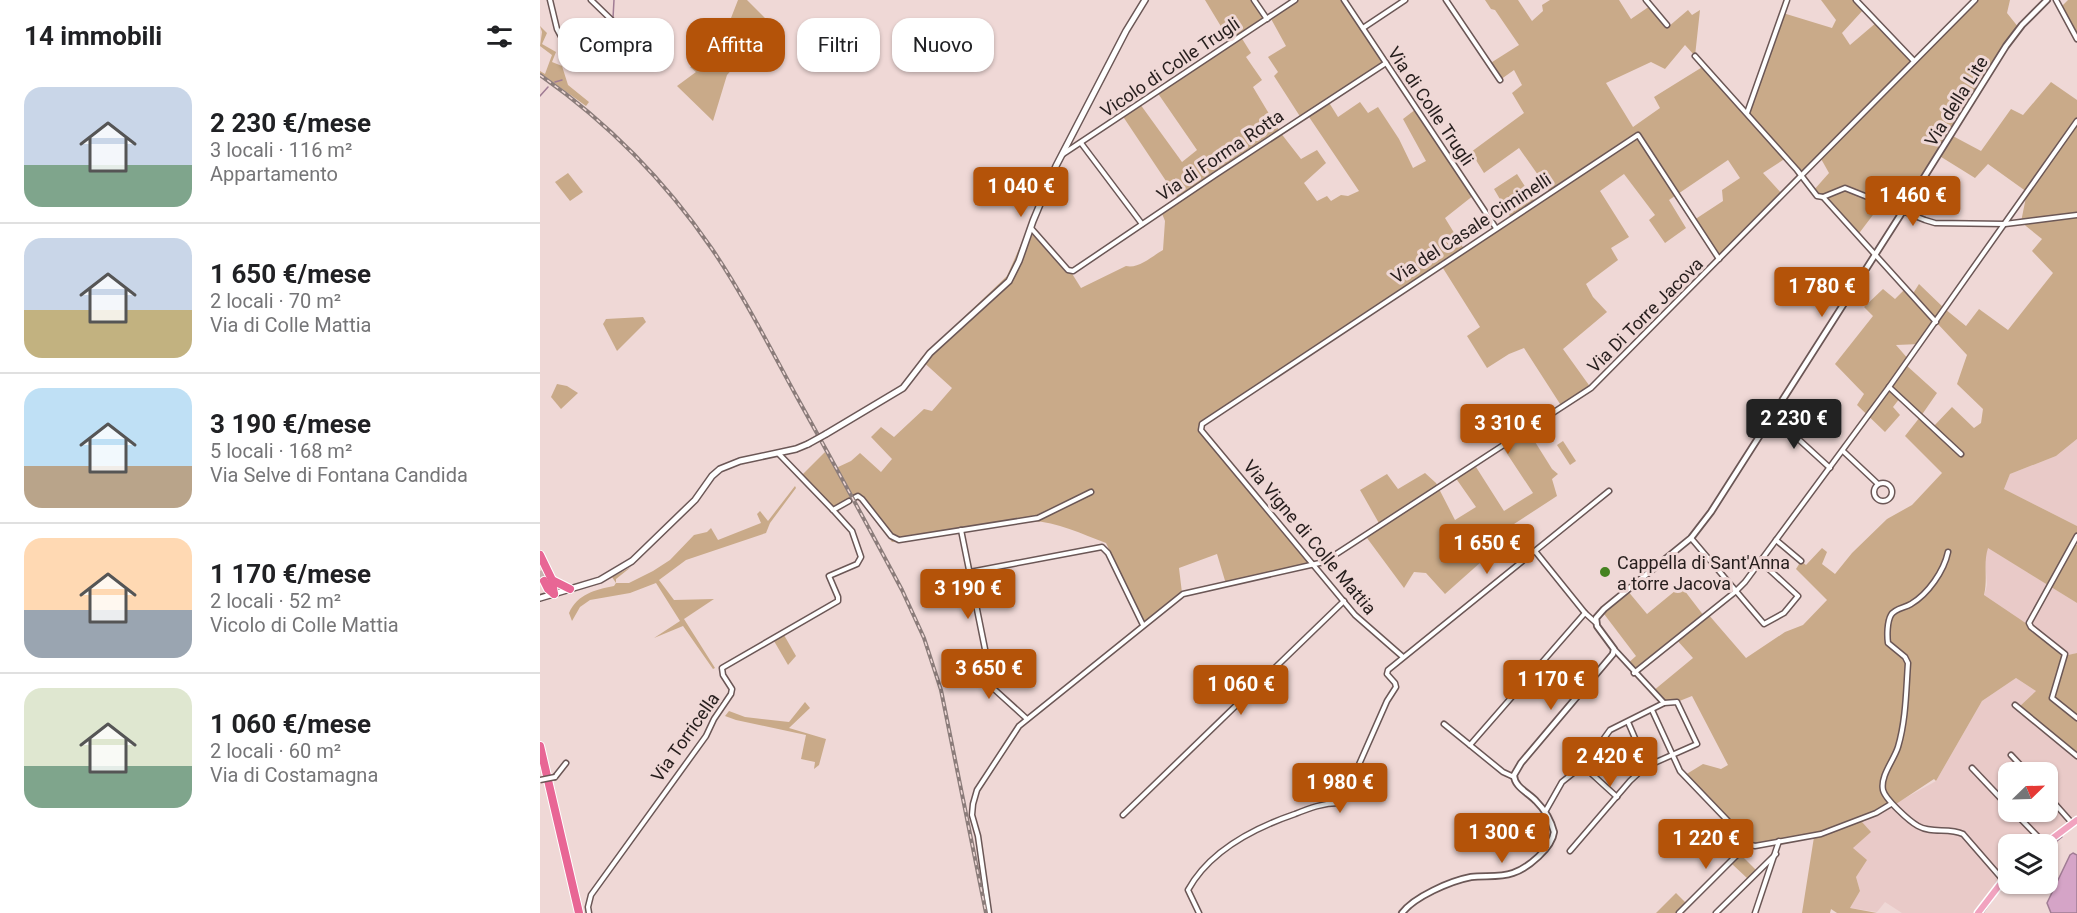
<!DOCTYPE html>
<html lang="it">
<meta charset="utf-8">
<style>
:root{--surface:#fff;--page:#f2f2f2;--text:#202124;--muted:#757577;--line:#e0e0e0;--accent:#b45309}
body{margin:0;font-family:Roboto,sans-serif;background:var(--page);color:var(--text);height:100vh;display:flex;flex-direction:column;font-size:22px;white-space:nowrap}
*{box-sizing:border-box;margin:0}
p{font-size:20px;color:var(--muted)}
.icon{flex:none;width:33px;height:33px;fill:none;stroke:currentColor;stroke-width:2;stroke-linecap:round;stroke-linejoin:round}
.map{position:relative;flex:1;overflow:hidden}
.sheet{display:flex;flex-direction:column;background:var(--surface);width:540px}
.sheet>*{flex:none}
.hud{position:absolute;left:18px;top:18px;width:570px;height:54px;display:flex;gap:12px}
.needle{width:39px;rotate:67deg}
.tools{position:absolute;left:1458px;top:762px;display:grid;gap:12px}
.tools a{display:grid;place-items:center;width:60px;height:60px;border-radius:12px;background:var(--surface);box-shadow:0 2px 4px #0004;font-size:30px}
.price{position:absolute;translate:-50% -51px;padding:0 14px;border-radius:6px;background:var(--accent);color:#fff;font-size:20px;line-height:39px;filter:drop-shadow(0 2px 3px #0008)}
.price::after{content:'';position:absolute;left:50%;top:36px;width:18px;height:14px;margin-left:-9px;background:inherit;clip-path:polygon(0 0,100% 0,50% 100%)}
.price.active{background:#222;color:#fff}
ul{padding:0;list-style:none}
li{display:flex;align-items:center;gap:18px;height:150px;padding:0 24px}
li+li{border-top:2px solid var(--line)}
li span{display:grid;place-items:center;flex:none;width:168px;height:120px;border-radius:18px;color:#555}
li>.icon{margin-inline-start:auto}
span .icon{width:72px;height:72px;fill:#fffc;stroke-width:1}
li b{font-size:26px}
h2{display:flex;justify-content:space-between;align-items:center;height:72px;padding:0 24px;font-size:26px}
.chip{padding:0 21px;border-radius:18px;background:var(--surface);box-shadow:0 2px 4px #0004;font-size:21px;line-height:54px}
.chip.active{background:var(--accent);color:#fff}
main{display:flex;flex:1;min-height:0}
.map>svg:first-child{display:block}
.built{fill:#e9cac8;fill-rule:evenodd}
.green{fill:#c9aa89;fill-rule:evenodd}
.water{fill:#d5a4c7;stroke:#a07c94;stroke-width:1.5}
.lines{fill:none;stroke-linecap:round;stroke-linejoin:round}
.stream{stroke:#a07c94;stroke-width:1.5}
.motorway-tunnel{stroke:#c7b3b1;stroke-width:8;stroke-dasharray:8 4;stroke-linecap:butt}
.minor-casing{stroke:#6b5756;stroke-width:7}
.tertiary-casing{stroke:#6b5756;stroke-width:8}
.secondary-casing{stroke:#6b5756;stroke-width:8}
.primary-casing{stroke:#fff;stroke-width:9}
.motorway-casing{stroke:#fff;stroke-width:10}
.minor{stroke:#fff;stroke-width:4}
.tertiary{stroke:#fff;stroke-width:4.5}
.secondary{stroke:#fff;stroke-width:5}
.primary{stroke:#f1a3bf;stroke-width:6}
.motorway{stroke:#e86695;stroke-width:8}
.rail-casing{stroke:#8b7c7a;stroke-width:4}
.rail{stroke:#efd8d6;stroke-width:1.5;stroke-dasharray:4.5;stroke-linecap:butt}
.minor-bridge-casing{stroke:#6b5756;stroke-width:7;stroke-linecap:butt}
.secondary-bridge-casing{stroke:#6b5756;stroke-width:8;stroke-linecap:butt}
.minor-bridge{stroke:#fff;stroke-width:4}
.secondary-bridge{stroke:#fff;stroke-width:5}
.poi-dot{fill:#458220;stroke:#efd8d6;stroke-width:2}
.labels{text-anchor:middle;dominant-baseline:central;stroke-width:6;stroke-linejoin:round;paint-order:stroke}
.street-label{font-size:18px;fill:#261e1d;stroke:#efd8d6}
.poi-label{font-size:18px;fill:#261e1d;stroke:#efd8d6;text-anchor:start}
</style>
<main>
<section class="sheet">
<h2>14 immobili<svg class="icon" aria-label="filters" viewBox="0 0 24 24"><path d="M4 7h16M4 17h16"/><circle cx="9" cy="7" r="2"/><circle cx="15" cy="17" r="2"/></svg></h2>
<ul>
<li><span style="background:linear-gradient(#c9d6e8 65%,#7fa58c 0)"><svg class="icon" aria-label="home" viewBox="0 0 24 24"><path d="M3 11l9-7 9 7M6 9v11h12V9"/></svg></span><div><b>2 230 €/mese</b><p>3 locali · 116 m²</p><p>Appartamento</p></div></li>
<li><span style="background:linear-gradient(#c9d6e8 60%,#c2b280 0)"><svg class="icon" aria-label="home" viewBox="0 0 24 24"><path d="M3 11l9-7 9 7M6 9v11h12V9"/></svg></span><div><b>1 650 €/mese</b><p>2 locali · 70 m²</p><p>Via di Colle Mattia</p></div></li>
<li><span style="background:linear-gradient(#bfe0f5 65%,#b9a48a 0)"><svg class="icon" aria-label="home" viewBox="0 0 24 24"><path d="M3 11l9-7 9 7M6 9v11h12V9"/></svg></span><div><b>3 190 €/mese</b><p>5 locali · 168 m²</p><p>Via Selve di Fontana Candida</p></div></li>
<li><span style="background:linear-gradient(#ffd9b3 60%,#9aa5b1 0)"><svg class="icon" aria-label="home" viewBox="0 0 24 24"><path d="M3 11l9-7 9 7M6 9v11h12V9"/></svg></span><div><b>1 170 €/mese</b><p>2 locali · 52 m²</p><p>Vicolo di Colle Mattia</p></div></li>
<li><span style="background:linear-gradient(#dfe7d0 65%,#7fa58c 0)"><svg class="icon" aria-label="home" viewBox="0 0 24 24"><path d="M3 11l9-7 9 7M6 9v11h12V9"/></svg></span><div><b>1 060 €/mese</b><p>2 locali · 60 m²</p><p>Via di Costamagna</p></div></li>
</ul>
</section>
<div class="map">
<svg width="1537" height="913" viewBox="0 0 1537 913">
<rect width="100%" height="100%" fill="#efd8d6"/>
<g class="built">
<path d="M1537,439V526L1464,489L1470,474L1516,456Z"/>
<path d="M1447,547L1537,603V653L1529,655L1444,596L1447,585L1445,557Z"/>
<path d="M1476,678L1496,691L1537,757V818L1501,844H1468V868L1433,913H1362L1345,902L1337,912L1310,908L1320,891L1316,877L1313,848L1322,822L1396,781L1442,701ZM1468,772H1508V812H1468Z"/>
</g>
<g class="green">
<path d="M198,0H207L232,25L187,75L173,121L137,86L156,72L150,67L170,56L168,45L184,36Z"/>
<path d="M665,0H714L727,19L701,37L711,53L706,57L722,80L713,87L740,132L761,159L777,150L786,163L764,183L777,201L787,196L791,201L801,195L808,196L819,191L767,114L761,118L734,76L738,72L728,57L746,46L730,17L755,0H804L846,63L788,101L798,117L820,102L828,113L838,107L859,139L873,168L886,161L863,119L876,109L934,195L905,218L924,249L971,218L954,189L977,174L995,202L1010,192L979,148L944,173L931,152L984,113L972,93L982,85L974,70L960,80L949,64L979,45L955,10L951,9L945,0H978L992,21L1003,11L1002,5L1010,0H1079L1091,19L1110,6L1128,27L1148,10L1152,15L1160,10L1155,56L1145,45L1125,69L1111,62L1066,83L1093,127L1120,108L1114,97L1164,66L1206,112L1243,13L1292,28L1296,20L1281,0H1316L1324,9L1302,33L1310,45L1337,22L1374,61L1435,0H1470L1467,13L1479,28L1411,135L1441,151L1471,109L1483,115L1511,82L1537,100V439L1516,456L1470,474L1464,489L1537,526V536L1533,543L1537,545V603L1448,548C1443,563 1448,579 1444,595L1490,626L1528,655L1537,653V756L1478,708L1496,691L1476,678L1442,701L1396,781L1394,779L1350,808L1322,822L1331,832L1313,848L1327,860L1316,877L1320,891L1310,908L1337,913H1297L1291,909L1290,913H1262L1274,837L1215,846L1209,843L1145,775L1163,764L1181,769L1188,765L1152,696L1137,702L1124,703L1113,691L1153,658L1136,639L1094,673L1087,664L1096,656L1061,610L1087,590L1107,614L1141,586L1164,616L1168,614L1206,658L1245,632L1263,625L1287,600L1256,569L1261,561L1266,565L1282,548L1287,552L1282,564L1295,574L1312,553L1347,519L1372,505L1402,473L1365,436L1380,417L1360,398L1353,407L1360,415L1345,432L1317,405L1324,394L1295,364L1333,316L1324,307L1343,289L1355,299L1365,289L1372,295L1379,284L1405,309L1426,326L1439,309L1468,330L1513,273L1492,251L1502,239L1481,222L1487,192L1448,164L1435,178L1398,155L1363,211L1342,203L1317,236L1283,197L1273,191L1289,173L1280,157L1260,176L1246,158L1223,173L1242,194L1179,259L1154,220L1183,201L1182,190L1200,178L1188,160L1129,200L1146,228L1125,243L1109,220L1115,215L1084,174L1060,191L1089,237L1071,248L1078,260L1046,284L1053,297L1067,312L1023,349L1051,388L1022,407L984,348L969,354L947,368L927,336L940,327L901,265L663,423L662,430L775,565L686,584L677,554L639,568L642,593L604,624L566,543C542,534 517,522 492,521L352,542L318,498L292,513L259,478L285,452L296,468L311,461L320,453L341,472L352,459L331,437L341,427L354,437L384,409L392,411L412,388L380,359L467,276L489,226L531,272L541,288L586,266C599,269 612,256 623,250L625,221L621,211L638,199L582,115L600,104L642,162L657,150L617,92L691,43ZM1396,322L1427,355L1417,384L1443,409L1441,423L1434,428L1412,407L1393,427L1381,416L1397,393L1366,365L1369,360L1356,345L1380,344Z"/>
<path d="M1528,0H1537V39L1520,8Z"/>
<path d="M68,19L73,23L69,29L72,37L58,49L46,67L41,70L42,66L37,62L40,53L37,50L42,38L50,48L59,45L70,36L63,27Z"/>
<path d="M0,26L7,33L2,44L16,52L12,62L22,66L28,85L49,102L46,106L0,73V71L5,74L12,55L0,46L2,32Z"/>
<path d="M28,173L43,192L30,201L15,182Z"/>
<path d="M103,317L106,322L77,351L63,324L66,319Z"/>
<path d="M17,384L27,386L38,393L21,409L11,397Z"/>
<path d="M987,429L1012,469L1018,474L1012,479L1017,496L974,524L977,530L905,594L886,573L874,572L864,588L827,538L840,525L820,490L847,474L858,489L885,473L896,483L915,520L936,507L915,477L936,467L964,511L993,493L962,446Z"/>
<path d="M1023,441L1036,461L1030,465L1017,445Z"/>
<path d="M255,486L256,488L230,523L226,533L146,560L119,580L134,600L174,599L144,619L175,668L173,669L143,626L114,638L140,621L116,583L90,593L50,600L40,607L32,621L29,613C38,594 54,590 74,586L76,583L72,577L91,567L76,579V583H89L113,571L130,560L154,535L167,532L171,528L178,540L221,523L217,514L220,511L228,521Z"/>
<path d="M244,635L256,656L248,665L234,641Z"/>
<path d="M265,702L270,708L249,728L286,739L279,765L274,769L275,762L261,759L266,735L196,720L185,716L189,711L205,717L249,722Z"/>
<path d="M1200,854L1216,870L1208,879L1191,863Z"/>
<path d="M1136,893L1146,903L1136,913H1116Z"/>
</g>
<path class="water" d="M1533,853L1537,855V913H1511L1507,903L1530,855Z"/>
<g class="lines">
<g class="stream">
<path d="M73,18L74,0"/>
<path d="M41,70L48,65L56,48L62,46L71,37L67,29L69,25"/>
<path d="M15,82L22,80"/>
<path d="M0,96L8,87"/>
<path d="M1508,848L1522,837"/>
<path d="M1443,913L1458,892"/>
</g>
<path class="motorway-tunnel" d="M0,571L4,581"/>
<g class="minor-casing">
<g id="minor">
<path d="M10,0L17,29L23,40"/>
<path d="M51,0L114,61"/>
<path d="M714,0L727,19"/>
<path d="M804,0L956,228"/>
<path d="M906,0L960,80"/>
<path d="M1106,0L1127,25"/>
<path d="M1316,0L1374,61"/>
<path d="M1516,0L1537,39"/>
<path d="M823,28L865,0"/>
<path d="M1155,56L1257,170L1277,196L1283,197L1396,322"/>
<path d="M1207,113L1247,0"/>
<path d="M541,143L602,224"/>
<path d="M523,154L755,0"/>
<path d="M1283,197L1305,188L1385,220L1395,223L1465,224L1537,215"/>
<path d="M491,228L528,270L533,271L675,175L846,63"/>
<path d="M1349,387L1421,454"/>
<path d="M1233,416L1290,468"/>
<path d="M1303,451L1338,484"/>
<path d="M238,453L293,510L309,501"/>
<circle cx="1343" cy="492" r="9"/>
<path d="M314,498L318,496L322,499L351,536L359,540L498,518L551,492"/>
<path d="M421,530L447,659L444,680L487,719"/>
<path d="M1537,536L1489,623L1491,627L1525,654L1512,698L1537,718"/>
<path d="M1151,538L1224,624L1244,613L1258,596L1220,561"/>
<path d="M1236,540L1261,561"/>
<path d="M995,551L1045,613L1055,622"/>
<path d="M1408,552C1404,571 1388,594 1371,604C1365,608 1355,608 1351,615C1347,622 1347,636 1348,643L1365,657L1368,663C1366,691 1366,720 1358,747C1354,760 1340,776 1343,790C1345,799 1369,821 1378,826C1392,834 1409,827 1423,834L1463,880"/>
<path d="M430,572L562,547L568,553L603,625"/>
<path d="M1074,649L1124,703"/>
<path d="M863,657L815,615L661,430L662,424L1098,135L1179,259"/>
<path d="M1094,673L1195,592L1205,582L1349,387L1537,121"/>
<path d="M1475,705L1537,756"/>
<path d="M1112,710L1140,771L1211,845L1215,846L1281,834L1336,813L1351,804"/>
<path d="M1088,722L1107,766"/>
<path d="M904,724L963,772L974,777"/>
<path d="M930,745L1045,613"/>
<path d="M1471,755L1487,772"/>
<path d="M1043,766L1077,797"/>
<path d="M1432,768L1468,806"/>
<path d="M15,777L26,763"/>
<path d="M1508,796L1532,823"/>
<path d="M1005,812L1022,782L1047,762L1070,730L1124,703L1137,702L1157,744L1105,767L1090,781L1030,851"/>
<path d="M1474,812L1505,844"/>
<path d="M583,815L804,601"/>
<path d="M49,913L48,907L51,895L166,736L174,719L191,694L192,689L183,675L182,668L298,601V597L289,576L317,564L321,557L312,531L293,510"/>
<path d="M449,913L438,836L432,815L433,804L437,790L479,726L643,594L784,562L1051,388L1435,0"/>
<path d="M659,913L648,890C670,850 714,828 755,814C770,808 783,803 799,803L812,789L817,769L847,701L856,687L855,683L847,674L848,670L1069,491"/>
<path d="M1139,913L1209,843"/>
<path d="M1176,913L1236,854"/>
<path d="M1215,913L1239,841"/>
</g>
</g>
<g class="tertiary-casing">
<path id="tertiary" d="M862,913C874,897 910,881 931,877C944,875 959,878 973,873C988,868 1012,848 1014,832C1011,820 1004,809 996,801C989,793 974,787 974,775L981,763L1073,654L1074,649L1057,626L1056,618L1064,609L1151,538L1171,512L1363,211L1466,46L1482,25L1507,0"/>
</g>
<g class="secondary-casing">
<g id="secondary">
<path d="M286,434L363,388L390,353L469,281L479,261L493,221L516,166L586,31L605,0"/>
<path d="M0,598L60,580L92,561L155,500L172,476L180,469L200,461L256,449L268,444"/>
</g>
</g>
<g class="primary-casing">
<g id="primary">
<path d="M1505,844L1537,820"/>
<path d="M1438,913L1468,874"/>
</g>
</g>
<g class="motorway-casing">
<g id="motorway">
<path d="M0,555L12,580L14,594"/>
<path d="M12,580L30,589"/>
<path d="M4,581L8,589L14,594"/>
<path d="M0,746L39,913"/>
</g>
</g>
<use href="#minor" class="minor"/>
<use href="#tertiary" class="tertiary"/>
<use href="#secondary" class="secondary"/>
<use href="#primary" class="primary"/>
<use href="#motorway" class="motorway"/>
<g class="rail-casing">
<path id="rail" d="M0,75C67,122 126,182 172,249C204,296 230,348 258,399C293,462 328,526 362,590L384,638L401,690L446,913"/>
</g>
<use href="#rail" class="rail"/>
<g class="minor-bridge-casing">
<path id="minor-bridge" d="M0,780L15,777"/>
</g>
<g class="secondary-bridge-casing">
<path id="secondary-bridge" d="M268,444L286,434"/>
</g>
<use href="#minor-bridge" class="minor-bridge"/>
<use href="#secondary-bridge" class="secondary-bridge"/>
</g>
<circle class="poi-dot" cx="1065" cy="572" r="6"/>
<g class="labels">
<g class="street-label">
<text transform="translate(630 67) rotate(-34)">Vicolo di Colle Trugli</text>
<text transform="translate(1416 101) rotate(-58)">Via della Lite</text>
<text transform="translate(891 106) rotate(56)">Via di Colle Trugli</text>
<text transform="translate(680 155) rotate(-34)">Via di Forma Rotta</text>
<text transform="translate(931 228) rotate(-33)">Via del Casale Ciminelli</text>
<text transform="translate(1105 315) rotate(-45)">Via Di Torre Jacova</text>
<text transform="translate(770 537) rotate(50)">Via Vigne di Colle Mattia</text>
<text transform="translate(145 737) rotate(-55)">Via Torricella</text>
</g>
<g class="poi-label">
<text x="1077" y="562">Cappella di Sant'Anna<tspan x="1077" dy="21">a torre Jacova</tspan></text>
</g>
</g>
</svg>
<div class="tools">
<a><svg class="needle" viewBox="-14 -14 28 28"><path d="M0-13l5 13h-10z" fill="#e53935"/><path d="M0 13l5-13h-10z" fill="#757577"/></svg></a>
<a><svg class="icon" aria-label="layers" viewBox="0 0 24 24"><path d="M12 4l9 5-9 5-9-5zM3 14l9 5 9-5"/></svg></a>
</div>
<b class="price" style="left:481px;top:218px">1 040 €</b>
<b class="price" style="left:1373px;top:227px">1 460 €</b>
<b class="price" style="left:1282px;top:318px">1 780 €</b>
<b class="price active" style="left:1254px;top:450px">2 230 €</b>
<b class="price" style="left:968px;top:455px">3 310 €</b>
<b class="price" style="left:947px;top:575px">1 650 €</b>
<b class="price" style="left:428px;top:620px">3 190 €</b>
<b class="price" style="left:449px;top:700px">3 650 €</b>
<b class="price" style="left:1011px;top:711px">1 170 €</b>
<b class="price" style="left:701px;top:716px">1 060 €</b>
<b class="price" style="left:1070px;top:788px">2 420 €</b>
<b class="price" style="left:800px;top:814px">1 980 €</b>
<b class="price" style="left:962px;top:864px">1 300 €</b>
<b class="price" style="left:1166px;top:870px">1 220 €</b>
<div class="hud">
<a class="chip">Compra</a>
<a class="chip active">Affitta</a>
<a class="chip">Filtri</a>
<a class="chip">Nuovo</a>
</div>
</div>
</main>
